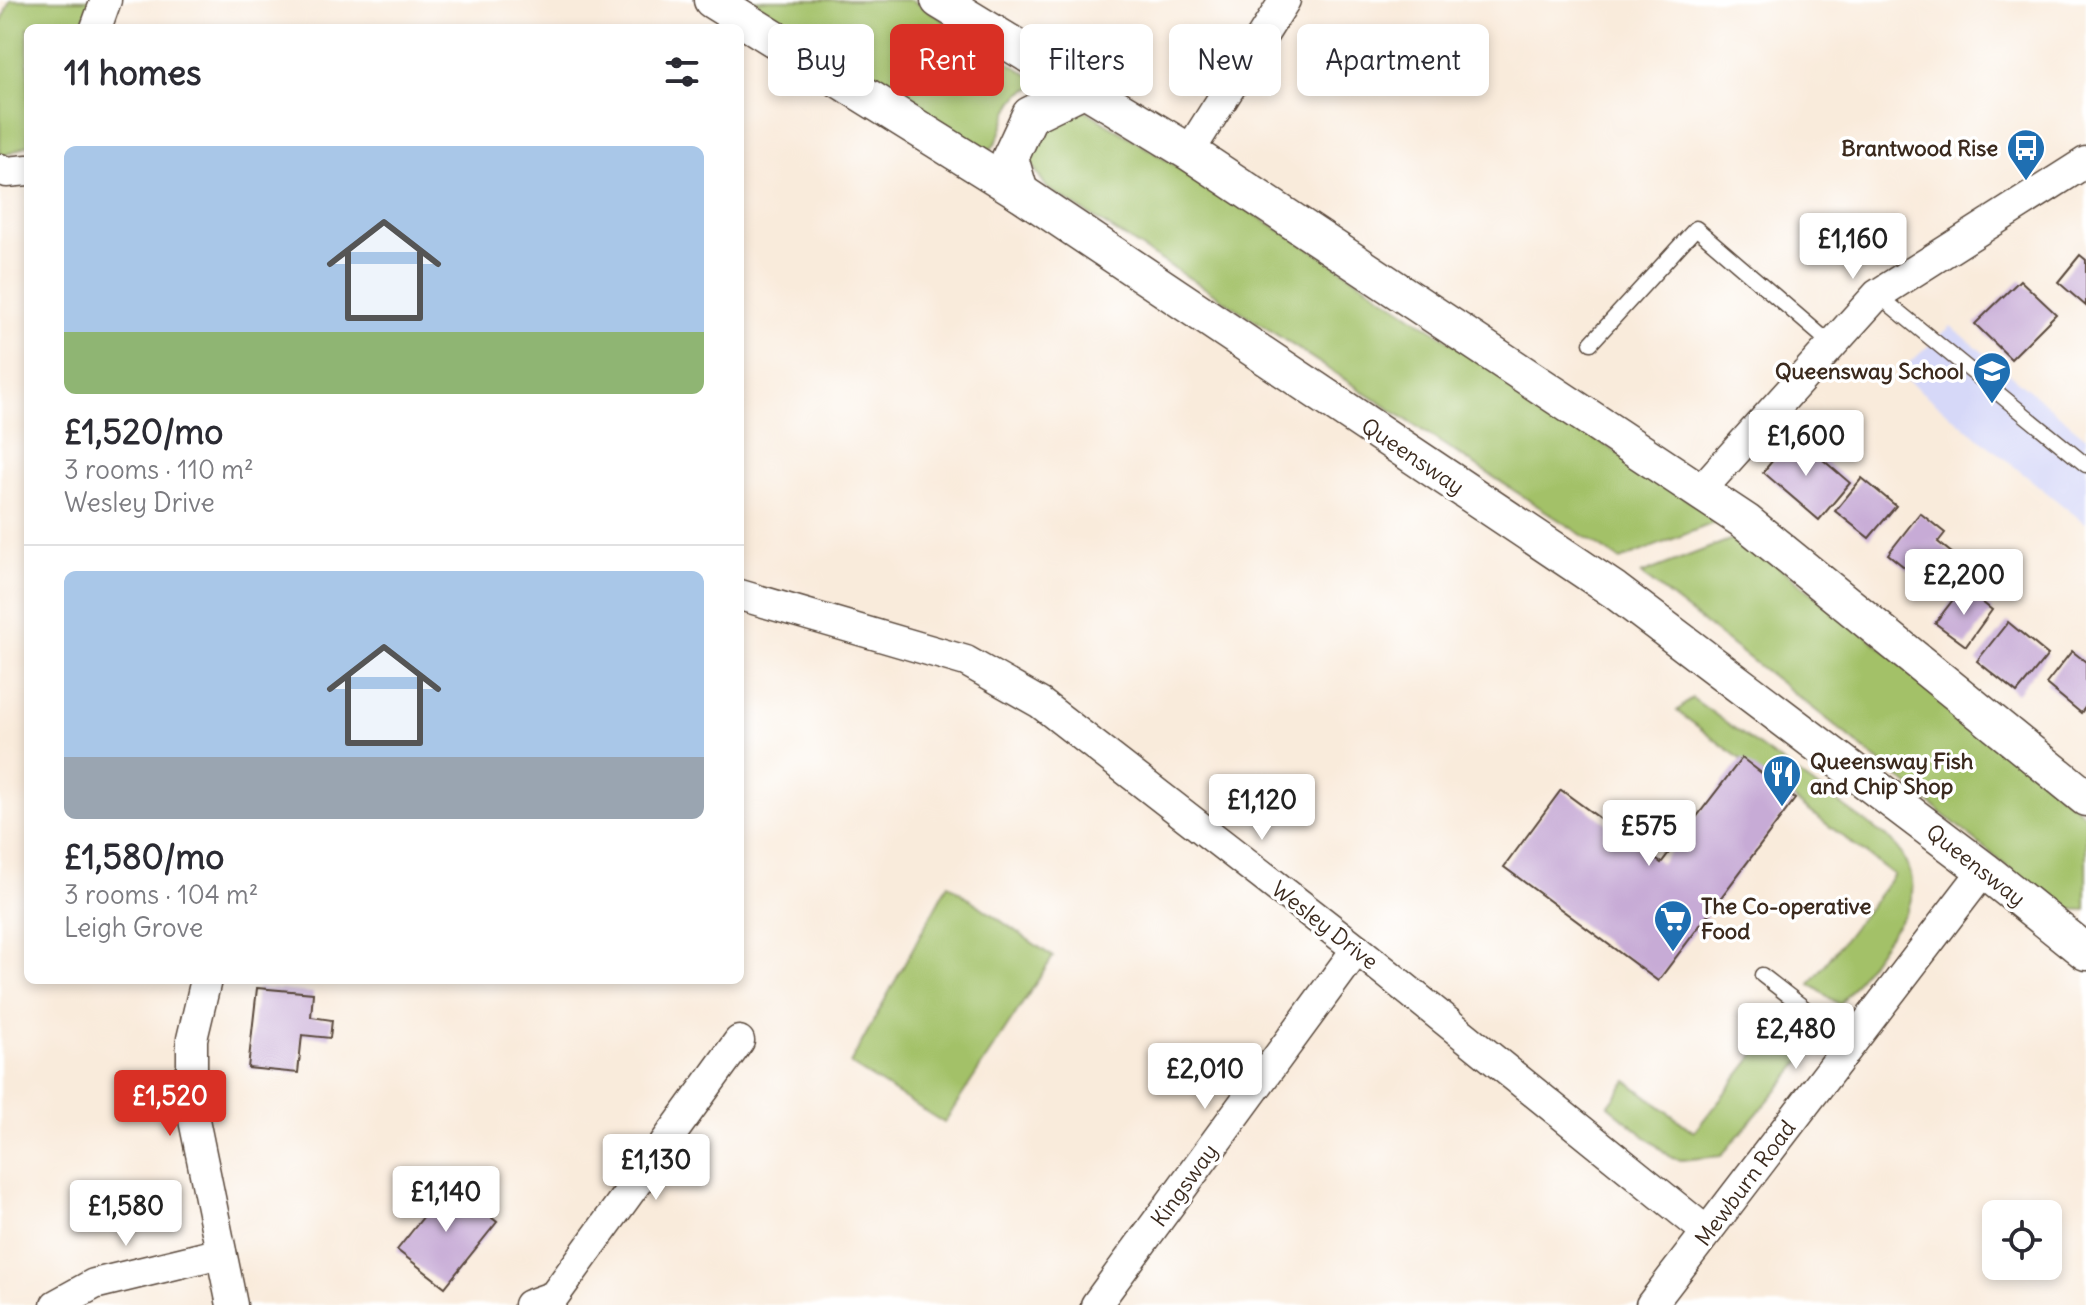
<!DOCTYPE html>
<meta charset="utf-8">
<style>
:root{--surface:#fff;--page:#f2f2f3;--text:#2b2b33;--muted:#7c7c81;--line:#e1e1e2;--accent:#d93025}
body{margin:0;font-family:Delius,sans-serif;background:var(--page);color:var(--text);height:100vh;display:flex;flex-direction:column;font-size:30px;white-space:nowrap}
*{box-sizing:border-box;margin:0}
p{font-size:26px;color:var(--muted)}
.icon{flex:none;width:44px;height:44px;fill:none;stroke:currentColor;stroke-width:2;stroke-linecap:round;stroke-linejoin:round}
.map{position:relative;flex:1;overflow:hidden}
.panel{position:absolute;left:24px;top:24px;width:720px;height:960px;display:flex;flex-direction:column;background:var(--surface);border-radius:12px;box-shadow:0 4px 12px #0003}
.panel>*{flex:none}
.hud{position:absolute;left:768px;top:24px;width:760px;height:72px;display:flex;gap:16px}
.controls{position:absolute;left:1982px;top:1200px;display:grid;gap:16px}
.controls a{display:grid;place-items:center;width:80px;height:80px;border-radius:12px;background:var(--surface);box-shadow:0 4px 12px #0003;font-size:40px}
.price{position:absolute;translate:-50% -68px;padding:0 18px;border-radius:8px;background:#fff;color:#222;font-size:26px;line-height:52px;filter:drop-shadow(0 2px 4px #0008)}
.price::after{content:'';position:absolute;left:50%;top:48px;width:24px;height:18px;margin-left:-12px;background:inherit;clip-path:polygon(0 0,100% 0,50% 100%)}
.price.active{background:var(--accent);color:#fff}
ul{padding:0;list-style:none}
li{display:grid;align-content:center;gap:16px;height:424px;padding:0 40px}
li+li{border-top:2px solid var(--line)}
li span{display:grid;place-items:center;height:248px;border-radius:12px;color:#555}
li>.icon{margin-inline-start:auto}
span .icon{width:144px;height:144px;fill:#fffc;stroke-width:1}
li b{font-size:34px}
h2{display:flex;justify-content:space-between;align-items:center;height:96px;padding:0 40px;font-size:34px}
.tag{padding:0 28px;border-radius:12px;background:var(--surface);box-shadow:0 4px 12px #0003;font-size:28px;line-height:72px}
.tag.active{background:var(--accent);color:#fff}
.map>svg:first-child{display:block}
.built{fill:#d6d8f8}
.green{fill:#a3c168;stroke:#6f7643;stroke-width:2}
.building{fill:#c7abd6}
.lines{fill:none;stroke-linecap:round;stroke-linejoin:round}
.service-casing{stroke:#58473a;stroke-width:17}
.minor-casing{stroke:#58473a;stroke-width:33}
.tertiary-casing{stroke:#58473a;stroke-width:39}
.service{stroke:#fff;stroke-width:14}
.minor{stroke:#fff;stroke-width:30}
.tertiary{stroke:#fff;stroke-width:36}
.labels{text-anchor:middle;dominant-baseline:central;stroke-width:7;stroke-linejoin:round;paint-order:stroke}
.poi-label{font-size:22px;font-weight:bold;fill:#3b2a1e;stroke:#fff;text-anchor:end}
.street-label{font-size:22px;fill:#3b2a1e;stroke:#fff}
</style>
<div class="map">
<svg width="2086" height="1305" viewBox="0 0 2086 1305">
<rect width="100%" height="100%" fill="#fff"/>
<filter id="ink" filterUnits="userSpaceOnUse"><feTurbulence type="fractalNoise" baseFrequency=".0125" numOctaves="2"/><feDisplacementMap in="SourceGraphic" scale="16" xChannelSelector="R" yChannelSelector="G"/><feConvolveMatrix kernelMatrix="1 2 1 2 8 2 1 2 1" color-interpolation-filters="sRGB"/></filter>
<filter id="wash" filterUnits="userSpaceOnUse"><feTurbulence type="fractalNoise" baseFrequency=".006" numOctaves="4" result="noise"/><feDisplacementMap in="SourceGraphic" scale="32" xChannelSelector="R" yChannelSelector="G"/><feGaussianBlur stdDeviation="1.8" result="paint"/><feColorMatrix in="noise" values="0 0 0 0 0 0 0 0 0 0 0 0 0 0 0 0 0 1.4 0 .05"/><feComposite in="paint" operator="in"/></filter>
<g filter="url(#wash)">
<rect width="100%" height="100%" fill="#f9ebdb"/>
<path class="built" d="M1951,326L2086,437V524L1898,373Z"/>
<g class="green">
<path d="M10,0H92L80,28H28V145L3,156L0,155V26Z"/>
<path d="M743,0H912L1041,83C1034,87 1023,91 1018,96C1002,112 1005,141 986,153Z"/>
<path d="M1085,110L1322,256L1719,521L1620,560L1216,295L1047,188L1026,156L1039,127L1072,111Z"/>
<path d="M1740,536L1946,699L2086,816V910L2059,909L1832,723L1641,574Z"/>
<path d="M1692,698L1892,841C1910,863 1919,884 1907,911L1840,1005L1810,984L1894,875L1677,711Z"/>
<path d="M948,884L1053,957L944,1123L850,1064Z"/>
<path d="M1784,1018L1817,1043L1721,1156L1681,1160L1672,1158L1608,1106L1627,1081L1694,1132Z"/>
</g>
<g id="blocks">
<g class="building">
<path d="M2080,255L2086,260V306L2058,282Z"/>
<path d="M2020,280L2056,314L2011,359L1975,324Z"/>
<path d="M1794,435L1850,483L1819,520L1763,472Z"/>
<path d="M1862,478L1896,506L1869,538L1835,511Z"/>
<path d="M1920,513L1945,533L1938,542L1963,562L1938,594L1888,554Z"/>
<path d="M1963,587L1992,610L1966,646L1935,623Z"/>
<path d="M2008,622L2048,655L2017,693L1977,661Z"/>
<path d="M2072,651L2086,662V706L2081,713L2046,684Z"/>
<path d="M1742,758L1795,799L1658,981L1504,867L1561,790L1661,863Z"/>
<path d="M257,988L313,993L311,1017L332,1020L330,1038L302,1035L298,1073L248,1068Z"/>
<path d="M450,1184L497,1222L445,1287L397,1250L424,1216L417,1210L435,1188L442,1194Z"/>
</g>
</g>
</g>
<g filter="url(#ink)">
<use href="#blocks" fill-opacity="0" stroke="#58473a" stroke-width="2"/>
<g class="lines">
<g class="service-casing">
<g id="service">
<path d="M1878,295L2086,465"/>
<path d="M1591,343L1696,228L1832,345"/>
<path d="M1762,975L1851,1044"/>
</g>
</g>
<g class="minor-casing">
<g id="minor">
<path d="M96,28L106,0"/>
<path d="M1189,152L1285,0"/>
<path d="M0,169L7,172L28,170"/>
<path d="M1699,492L1877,295L2086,162"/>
<path d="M740,595L966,661L1040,703L1357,949L1707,1232"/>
<path d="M206,980L192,1039V1110L232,1305"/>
<path d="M56,1305L94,1284L221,1253"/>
<path d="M529,1305L554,1296L739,1041"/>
<path d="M1096,1305L1357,949"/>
<path d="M1651,1305L1984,870"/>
</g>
</g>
<g class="tertiary-casing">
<g id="tertiary">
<path d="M712,0L1020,192L1614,590L1984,870L2086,952"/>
<path d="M939,0L1189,152L1746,522L2086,798"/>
<path d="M1020,192L1010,158L1030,115L1083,89"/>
</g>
</g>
<use href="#service" class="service"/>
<use href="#minor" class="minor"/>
<use href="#tertiary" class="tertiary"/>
</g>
</g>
<defs>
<g id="bus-pin" transform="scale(2)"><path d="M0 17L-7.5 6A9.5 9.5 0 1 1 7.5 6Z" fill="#1f6fb2" stroke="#fff"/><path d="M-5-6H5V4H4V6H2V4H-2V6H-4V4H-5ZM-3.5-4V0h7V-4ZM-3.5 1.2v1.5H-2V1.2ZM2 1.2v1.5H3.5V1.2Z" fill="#fff"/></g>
<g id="school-pin" transform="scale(2)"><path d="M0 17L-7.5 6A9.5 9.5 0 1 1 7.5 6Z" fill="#1f6fb2" stroke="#fff"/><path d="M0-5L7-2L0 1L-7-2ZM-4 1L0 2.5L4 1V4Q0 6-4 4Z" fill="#fff"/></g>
<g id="restaurant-pin" transform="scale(2)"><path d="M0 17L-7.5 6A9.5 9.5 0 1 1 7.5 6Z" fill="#1f6fb2" stroke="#fff"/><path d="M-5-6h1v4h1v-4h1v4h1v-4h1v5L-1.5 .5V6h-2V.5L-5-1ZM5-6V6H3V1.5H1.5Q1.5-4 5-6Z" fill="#fff"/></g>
<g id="supermarket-pin" transform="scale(2)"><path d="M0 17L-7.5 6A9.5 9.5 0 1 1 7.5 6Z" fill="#1f6fb2" stroke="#fff"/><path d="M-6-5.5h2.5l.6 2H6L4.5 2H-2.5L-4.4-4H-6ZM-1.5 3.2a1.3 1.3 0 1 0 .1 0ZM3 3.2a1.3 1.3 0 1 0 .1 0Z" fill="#fff"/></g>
</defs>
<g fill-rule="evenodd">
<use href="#bus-pin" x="2026" y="148"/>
<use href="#school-pin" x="1992" y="371"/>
<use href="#restaurant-pin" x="1782" y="774"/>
<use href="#supermarket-pin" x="1673" y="919"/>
</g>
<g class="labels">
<g class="poi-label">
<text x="1998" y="148">Brantwood Rise</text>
<text x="1964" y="371">Queensway School</text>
<text x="1810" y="761" text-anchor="start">Queensway Fish<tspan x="1810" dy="25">and Chip Shop</tspan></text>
<text x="1701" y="906" text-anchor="start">The Co-operative<tspan x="1701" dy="25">Food</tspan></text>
</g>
<g class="street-label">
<text transform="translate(1413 456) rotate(34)">Queensway</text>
<text transform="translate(1976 865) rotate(38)">Queensway</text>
<text transform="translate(1325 925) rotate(38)">Wesley Drive</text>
<text transform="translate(1745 1183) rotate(-53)">Mewburn Road</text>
<text transform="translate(1184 1185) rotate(-54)">Kingsway</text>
</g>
</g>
</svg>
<div class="controls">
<a><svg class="icon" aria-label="locate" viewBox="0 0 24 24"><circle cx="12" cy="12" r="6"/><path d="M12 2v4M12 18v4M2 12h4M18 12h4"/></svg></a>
</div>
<b class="price" style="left:1853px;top:281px">£1,160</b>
<b class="price" style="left:1806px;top:478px">£1,600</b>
<b class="price" style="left:1964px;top:617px">£2,200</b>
<b class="price" style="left:1262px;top:842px">£1,120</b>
<b class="price" style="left:1649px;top:868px">£575</b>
<b class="price" style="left:1796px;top:1071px">£2,480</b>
<b class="price" style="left:1205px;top:1111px">£2,010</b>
<b class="price active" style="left:170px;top:1138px">£1,520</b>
<b class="price" style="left:656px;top:1202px">£1,130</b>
<b class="price" style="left:446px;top:1234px">£1,140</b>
<b class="price" style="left:126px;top:1248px">£1,580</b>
<div class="hud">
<a class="tag">Buy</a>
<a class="tag active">Rent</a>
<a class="tag">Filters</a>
<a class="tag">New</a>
<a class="tag">Apartment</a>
</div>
<section class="panel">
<h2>11 homes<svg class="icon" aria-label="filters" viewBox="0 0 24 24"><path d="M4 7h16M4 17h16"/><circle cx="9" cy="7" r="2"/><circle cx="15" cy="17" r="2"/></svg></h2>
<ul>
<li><span style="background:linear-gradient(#a9c7e8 75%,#8fb573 0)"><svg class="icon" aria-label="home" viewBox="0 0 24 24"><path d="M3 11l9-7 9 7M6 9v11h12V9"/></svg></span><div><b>£1,520/mo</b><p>3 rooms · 110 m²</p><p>Wesley Drive</p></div></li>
<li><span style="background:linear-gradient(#a9c7e8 75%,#9aa5b1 0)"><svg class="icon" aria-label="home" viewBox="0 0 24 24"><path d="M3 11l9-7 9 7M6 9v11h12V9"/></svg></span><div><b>£1,580/mo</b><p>3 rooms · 104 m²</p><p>Leigh Grove</p></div></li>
</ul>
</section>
</div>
